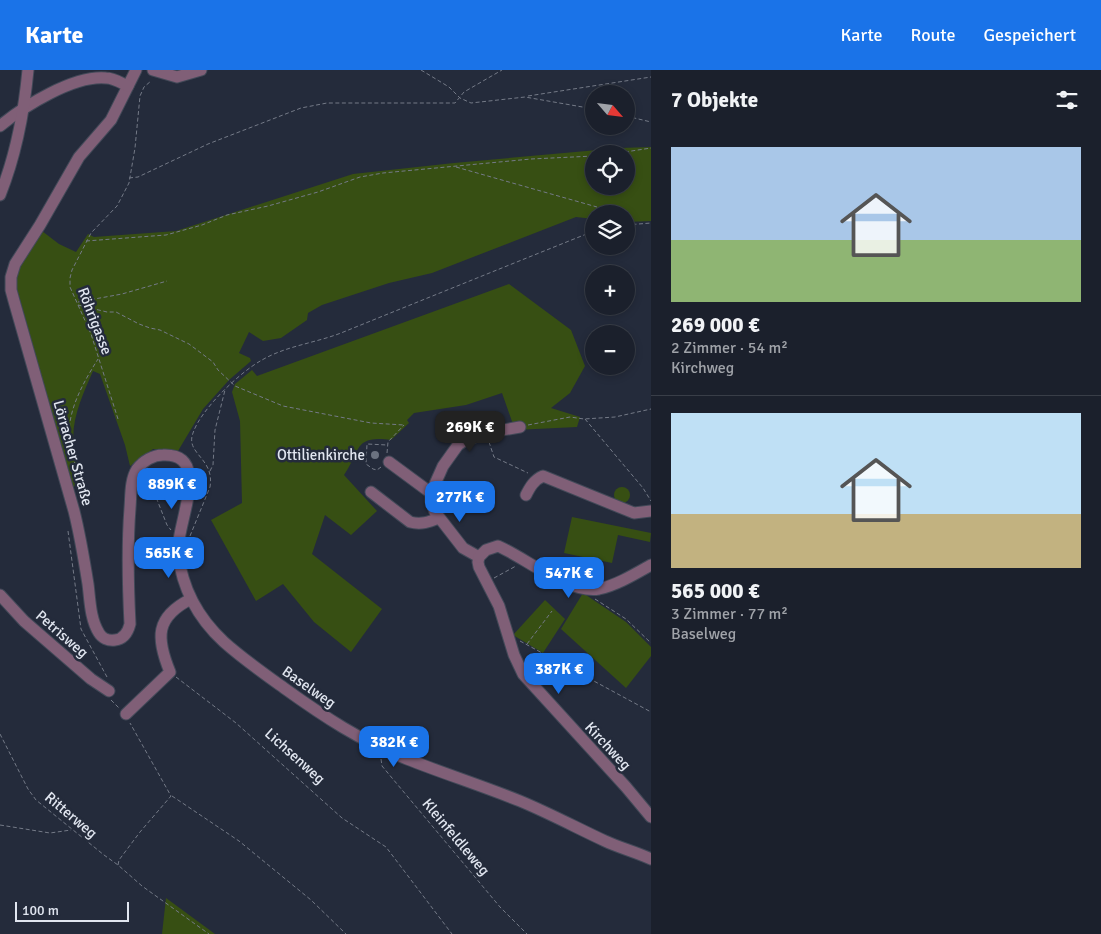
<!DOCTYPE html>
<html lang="de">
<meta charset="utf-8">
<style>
:root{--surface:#1b202c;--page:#242834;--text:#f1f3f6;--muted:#a0a3a9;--line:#393e48;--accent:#1a73e8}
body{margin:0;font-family:Signika,sans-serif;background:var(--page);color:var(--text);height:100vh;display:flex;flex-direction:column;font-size:19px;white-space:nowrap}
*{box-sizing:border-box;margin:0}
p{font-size:16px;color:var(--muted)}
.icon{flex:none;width:28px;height:28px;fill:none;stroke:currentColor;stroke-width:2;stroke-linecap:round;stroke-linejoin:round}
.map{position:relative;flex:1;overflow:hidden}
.sheet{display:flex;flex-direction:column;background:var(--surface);width:450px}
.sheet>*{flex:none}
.needle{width:32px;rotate:118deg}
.fabs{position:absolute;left:585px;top:15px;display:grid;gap:10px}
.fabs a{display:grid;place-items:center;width:50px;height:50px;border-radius:50%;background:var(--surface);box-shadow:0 2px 8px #0003,0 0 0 1px var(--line);font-size:25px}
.scale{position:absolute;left:15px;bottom:12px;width:114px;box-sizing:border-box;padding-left:5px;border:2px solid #e1e6f0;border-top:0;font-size:14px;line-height:18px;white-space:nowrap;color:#e1e6f0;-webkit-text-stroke:4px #242b3b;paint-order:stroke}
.price{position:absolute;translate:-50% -42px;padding:0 11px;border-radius:10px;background:var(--accent);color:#fff;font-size:16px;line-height:32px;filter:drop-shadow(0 1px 2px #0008)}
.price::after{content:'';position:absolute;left:50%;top:30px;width:15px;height:11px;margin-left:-8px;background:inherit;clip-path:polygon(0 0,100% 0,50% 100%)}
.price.on{background:#222;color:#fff}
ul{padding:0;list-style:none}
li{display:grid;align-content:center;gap:10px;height:265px;padding:0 20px}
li+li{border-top:1px solid var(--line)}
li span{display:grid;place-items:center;height:155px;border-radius:0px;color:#555}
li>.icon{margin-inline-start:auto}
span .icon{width:90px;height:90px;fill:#fffc;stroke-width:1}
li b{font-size:21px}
h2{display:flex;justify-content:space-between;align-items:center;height:60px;padding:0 20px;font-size:21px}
header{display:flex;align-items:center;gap:30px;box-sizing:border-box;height:70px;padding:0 25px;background:var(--accent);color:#fff}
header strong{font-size:24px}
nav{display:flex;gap:28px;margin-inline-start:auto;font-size:18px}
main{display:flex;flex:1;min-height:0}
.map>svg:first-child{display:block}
.green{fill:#374f13;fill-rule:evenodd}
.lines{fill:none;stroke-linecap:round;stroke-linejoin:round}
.minor-casing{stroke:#424958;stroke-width:13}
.path{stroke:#747a87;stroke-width:1;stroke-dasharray:4 2.5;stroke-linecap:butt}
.minor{stroke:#805f77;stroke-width:11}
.worship-dot{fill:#6b7280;stroke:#242b3b;stroke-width:2}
.labels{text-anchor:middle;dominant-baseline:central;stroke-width:5;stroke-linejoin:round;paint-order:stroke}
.street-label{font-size:15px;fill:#e1e6f0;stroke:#242b3b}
.poi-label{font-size:15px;fill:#e1e6f0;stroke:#242b3b;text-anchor:end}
</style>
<header>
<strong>Karte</strong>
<nav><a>Karte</a><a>Route</a><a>Gespeichert</a></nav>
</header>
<main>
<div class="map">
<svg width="651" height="864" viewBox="0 0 651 864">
<rect width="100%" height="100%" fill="#242b3b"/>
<g class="green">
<path d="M651,77V151L626,152V144H594V149L576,147L432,203L389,213L322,235L308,243L307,250L281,268L263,271L249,262L239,283L250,288L251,291L229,310L203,339L178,381L153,379L130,396L125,375L100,304L93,301C83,324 70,351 74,377C76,389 80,401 83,412L73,417L15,212L19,197L42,161L59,174L76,182L88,164L94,167L176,161L353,104L454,93L620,78ZM594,84H626V116H594Z"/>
<path d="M509,214L571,260L585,296L570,323L551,338L580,347L577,357L515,360L502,323L466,335L414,343L407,350L409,353L391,370C353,365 361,381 344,405L377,441L351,465L325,445L312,484L382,539L351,582L314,552L283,514L256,531L211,450L242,433L240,351L232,322L235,314L252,300L257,306Z"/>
<circle cx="622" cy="425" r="8"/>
<path d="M572,447L651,463L650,472L618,465L612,493L564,483Z"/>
<path d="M583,523L626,552L651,577V586L626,618L561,559Z"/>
<path d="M545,530L565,549L543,583L513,565Z"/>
<path d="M166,828L215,864H162Z"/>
</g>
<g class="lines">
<g class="minor-casing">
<g id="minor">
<path d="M136,0L111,50L79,87L40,155L15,194L11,207V220L14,231L74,441C80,465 84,489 88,514C90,529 90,549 99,563C102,568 108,571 115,570C124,569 128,562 130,554C128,515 127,477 130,438C131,426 130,410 137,399C143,391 153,385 163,385C214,383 175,457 178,483C182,518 198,548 224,572C243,589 263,603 284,618C323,646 362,672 407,689C445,704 483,716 520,731C549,743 577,758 605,771C620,778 636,782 651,789"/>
<path d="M153,0L177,7L201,0"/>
<path d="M0,56C24,36 74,5 106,8C114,8 121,13 128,16"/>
<path d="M0,125C16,85 24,43 28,0"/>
<path d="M389,392L431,423"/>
<path d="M371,422L410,452C421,455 429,452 439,448"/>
<path d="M526,425C530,417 534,410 543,406L634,443L651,441"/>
<path d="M479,487L478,492L479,497L499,536L514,585L523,604L626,717L651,747"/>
<path d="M479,487L463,478L435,442L431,431V423L443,396L458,375L464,371L486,363L520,357"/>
<path d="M479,487L486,480L498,476C526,488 568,524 599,519C617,515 635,504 651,495"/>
<path d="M0,525L24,551L91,609L109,621"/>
<path d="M126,644L170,602C156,568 155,547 191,529"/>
</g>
</g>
<g class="path">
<path d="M421,0L449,17L460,28L471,33L525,27L594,39"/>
<path d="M528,26L651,7"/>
<path d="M626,46L651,52"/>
<path d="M612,84L651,78"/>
<path d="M456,97L597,137"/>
<path d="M129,108L138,107L208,74L301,38L327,33H455L464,22L502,0"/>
<path d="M626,155L651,153"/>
<path d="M86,171L166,165L202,155L227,145L268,136L318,122L360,107L383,103L531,89L594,86"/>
<path d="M78,232L122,224L167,211"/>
<path d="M78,235L107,242H116L139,254L150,258L160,260L189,274L213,292L218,300L235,316L283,336L371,353L404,355"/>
<path d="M118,349L91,264L70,217V208L72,200L91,163L117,136L129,113L135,78L140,26L144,17L151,11"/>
<path d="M585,349L643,418L651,431"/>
<path d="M528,355L570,347L584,349L615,347L651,339"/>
<path d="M489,372L494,387L528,403"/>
<path d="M387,383L388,372L404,355"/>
<path d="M381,397L377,400L373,399L366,394L367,374L387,375"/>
<path d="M210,401L213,395L215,360L225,320"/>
<path d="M77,415C79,400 72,388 70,373C65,344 83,313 98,289"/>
<path d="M154,422L167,455L171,460"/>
<path d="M68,461L81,559L107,607"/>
<path d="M190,466L210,417C215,388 185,384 193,363C201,339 240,302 262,290C286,276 315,273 341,263C425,229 509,195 594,161"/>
<path d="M494,508L516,496"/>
<path d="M595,529L626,549L651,573"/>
<path d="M520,571L651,642"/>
<path d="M527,574L552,541"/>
<path d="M176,607L236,653L342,748L386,777L452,864"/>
<path d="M111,630L119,638"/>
<path d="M0,664L28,719L36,730L104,785L118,795L142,816L209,864"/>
<path d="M381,689L382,696L500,837L527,864"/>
<path d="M172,726L239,771L311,830L346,864"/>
<path d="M0,755L50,763L71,760"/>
<path d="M118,795L119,790L140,762L171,726L130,653"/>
</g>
<use href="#minor" class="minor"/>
</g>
<circle class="worship-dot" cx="375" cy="385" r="5"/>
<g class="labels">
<g class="street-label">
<text transform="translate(95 251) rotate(69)">Röhrigasse</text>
<text transform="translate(73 383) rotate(74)">Lörracher Straße</text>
<text transform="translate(62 564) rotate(41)">Petrisweg</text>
<text transform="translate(309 617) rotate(35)">Baselweg</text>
<text transform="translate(608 676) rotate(47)">Kirchweg</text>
<text transform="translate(295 686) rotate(42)">Lichsenweg</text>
<text transform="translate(71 745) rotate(40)">Ritterweg</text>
<text transform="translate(456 767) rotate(50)">Kleinfeldleweg</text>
</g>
<g class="poi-label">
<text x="365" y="385">Ottilienkirche</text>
</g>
</g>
</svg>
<div class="fabs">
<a><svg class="needle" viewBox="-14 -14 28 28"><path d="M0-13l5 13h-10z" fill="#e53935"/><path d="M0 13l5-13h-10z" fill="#a0a3a9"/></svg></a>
<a><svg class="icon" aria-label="locate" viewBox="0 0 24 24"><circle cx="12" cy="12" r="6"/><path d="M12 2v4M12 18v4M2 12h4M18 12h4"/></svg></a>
<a><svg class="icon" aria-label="layers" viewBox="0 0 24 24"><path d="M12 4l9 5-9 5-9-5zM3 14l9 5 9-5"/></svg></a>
<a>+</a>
<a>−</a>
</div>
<div class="scale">100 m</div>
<b class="price on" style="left:470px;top:383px">269K €</b>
<b class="price" style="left:172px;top:440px">889K €</b>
<b class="price" style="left:460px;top:453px">277K €</b>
<b class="price" style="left:169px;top:509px">565K €</b>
<b class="price" style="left:569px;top:529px">547K €</b>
<b class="price" style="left:559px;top:625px">387K €</b>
<b class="price" style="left:394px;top:698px">382K €</b>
</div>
<section class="sheet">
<h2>7 Objekte<svg class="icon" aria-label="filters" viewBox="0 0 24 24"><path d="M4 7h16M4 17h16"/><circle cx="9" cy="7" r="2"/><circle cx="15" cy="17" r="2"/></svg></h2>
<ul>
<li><span style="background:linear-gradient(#a9c7e8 60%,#8fb573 0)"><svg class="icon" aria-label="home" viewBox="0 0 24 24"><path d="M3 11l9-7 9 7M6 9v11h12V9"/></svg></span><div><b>269 000 €</b><p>2 Zimmer · 54 m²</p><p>Kirchweg</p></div></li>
<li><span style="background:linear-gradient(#bfe0f5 65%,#c2b280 0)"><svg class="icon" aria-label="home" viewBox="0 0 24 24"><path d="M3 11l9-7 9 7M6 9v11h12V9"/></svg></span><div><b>565 000 €</b><p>3 Zimmer · 77 m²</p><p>Baselweg</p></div></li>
</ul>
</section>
</main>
